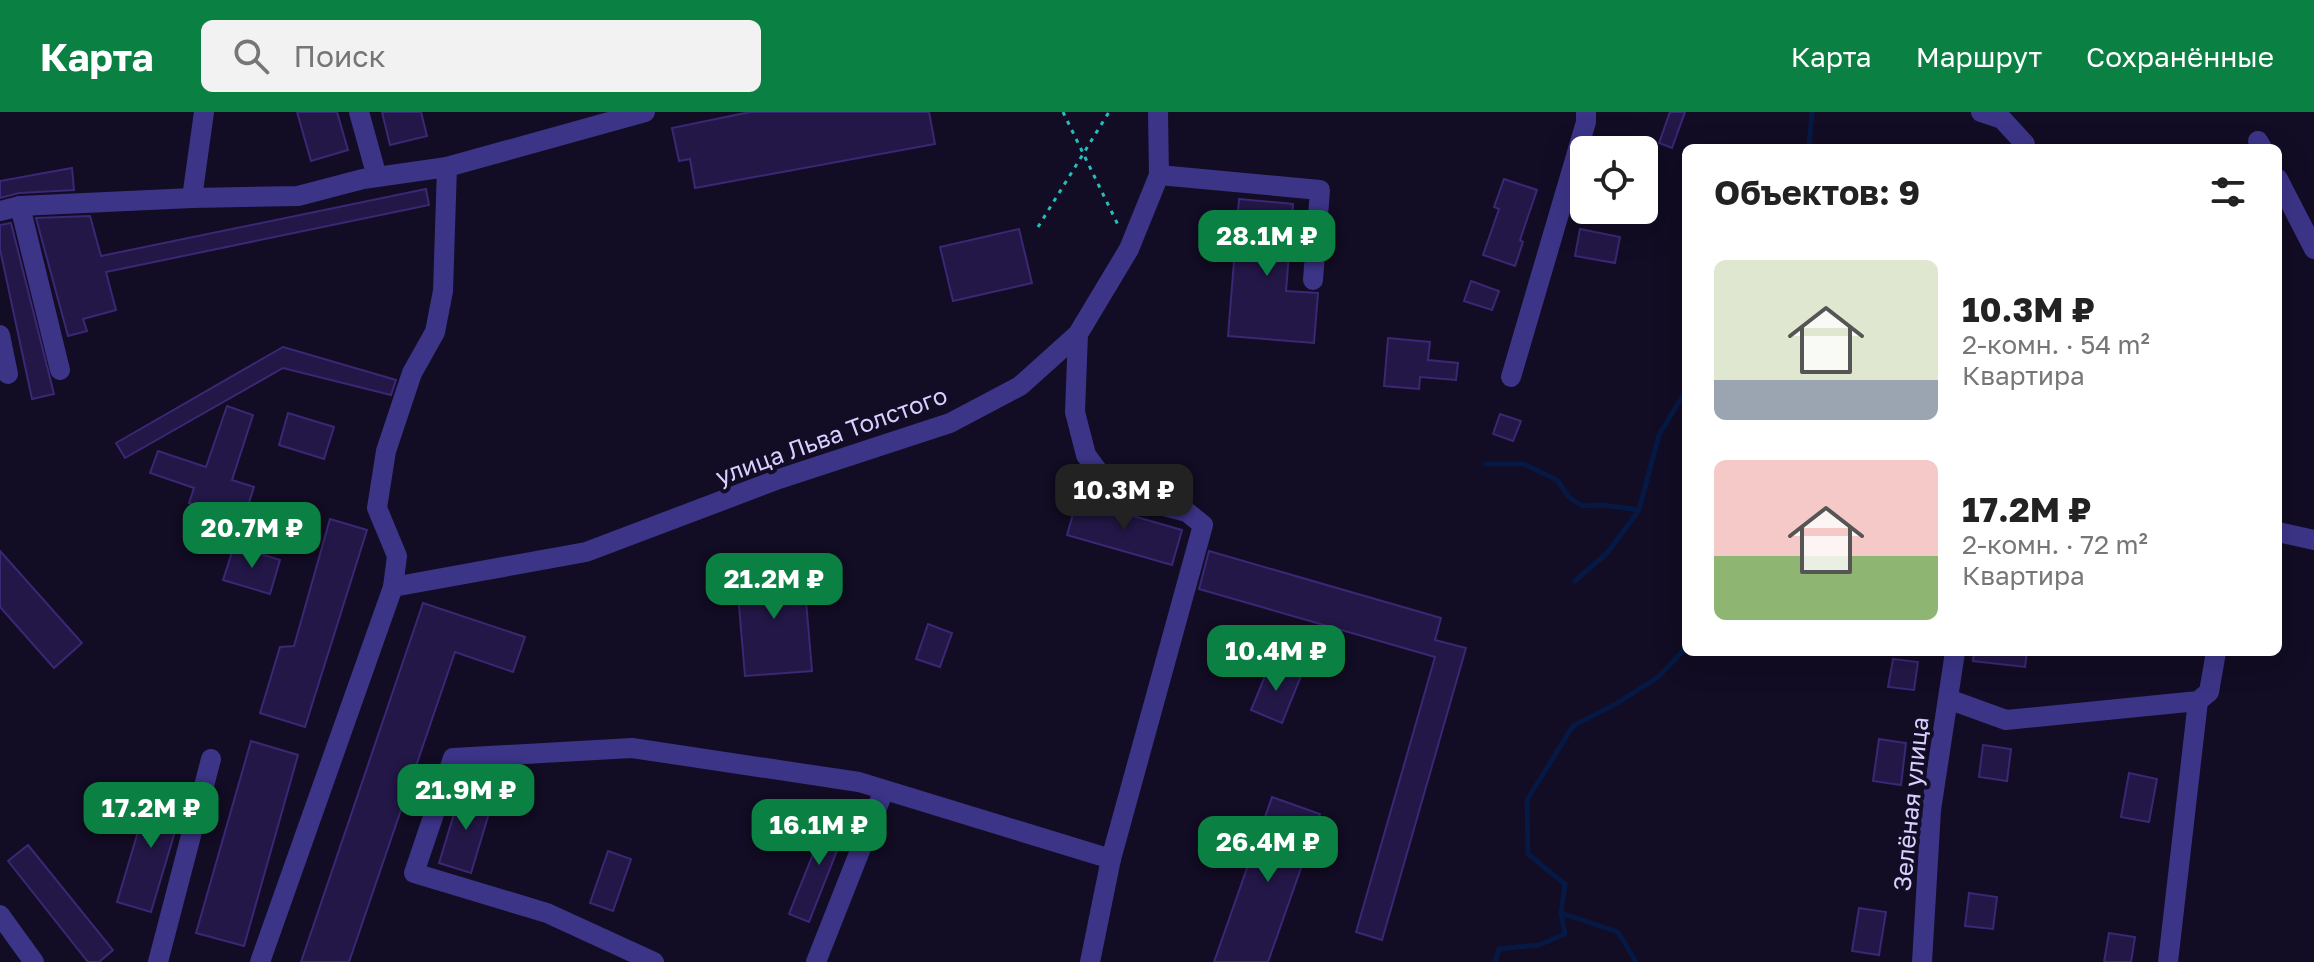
<!DOCTYPE html>
<html lang="ru">
<meta charset="utf-8">
<style>
:root{--surface:#fff;--page:#f2f2f2;--text:#222;--muted:#767676;--accent:#0b8043}
body{margin:0;font-family:"Golos Text",sans-serif;background:var(--page);color:var(--text);height:100vh;display:flex;flex-direction:column;font-size:30px;white-space:nowrap}
*{box-sizing:border-box;margin:0}
p{font-size:26px;color:var(--muted)}
.icon{flex:none;width:44px;height:44px;fill:none;stroke:currentColor;stroke-width:2;stroke-linecap:round;stroke-linejoin:round}
.map{position:relative;flex:1;overflow:hidden}
.sheet{position:absolute;left:1682px;top:32px;width:600px;height:512px;display:flex;flex-direction:column;background:var(--surface);border-radius:12px;box-shadow:0 8px 32px #0002}
.sheet>*{flex:none}
.controls{position:absolute;left:1570px;top:24px;display:grid;gap:16px}
.controls a{display:grid;place-items:center;width:88px;height:88px;border-radius:12px;background:var(--surface);box-shadow:0 8px 32px #0002;font-size:40px}
.price{position:absolute;translate:-50% -68px;padding:0 18px;border-radius:16px;background:var(--accent);color:#fff;font-size:26px;line-height:52px;filter:drop-shadow(0 2px 4px #0008)}
.price::after{content:'';position:absolute;left:50%;top:48px;width:24px;height:18px;margin-left:-12px;background:inherit;clip-path:polygon(0 0,100% 0,50% 100%)}
.price.current{background:#222;color:#fff}
ul{padding:0;list-style:none}
li{display:flex;align-items:center;gap:24px;height:200px;padding:0 32px}
li span{display:grid;place-items:center;flex:none;width:224px;height:160px;border-radius:12px;color:#555}
li>.icon{margin-inline-start:auto}
span .icon{width:96px;height:96px;fill:#fffc;stroke-width:1}
li b{font-size:34px}
h2{display:flex;justify-content:space-between;align-items:center;height:96px;padding:0 32px;font-size:34px}
header{display:flex;align-items:center;gap:48px;box-sizing:border-box;height:112px;padding:0 40px;background:var(--accent);color:#fff}
header strong{font-size:38px}
nav{display:flex;gap:44px;margin-inline-start:auto;font-size:28px}
.search{width:560px;height:72px;background:var(--page);display:flex;align-items:center;gap:20px;box-sizing:border-box;padding:0 28px;border-radius:12px;color:var(--muted);font-size:30px}
.map>svg:first-child{display:block}
.lines{fill:none;stroke-linecap:round;stroke-linejoin:round}
.stream{stroke:#061944;stroke-width:5}
.building{fill:#231747;stroke:#3b2774;stroke-width:2}
.path{stroke:#25bebd;stroke-width:3;stroke-dasharray:4 6;stroke-linecap:butt}
.minor{stroke:#3c3487;stroke-width:20}
.labels{text-anchor:middle;dominant-baseline:central;stroke-width:8;stroke-linejoin:round;paint-order:stroke}
.street-label{font-size:24px;fill:#d8cfff;stroke:#120c24}
</style>
<header>
<strong>Карта</strong>
<div class="search"><svg class="icon" aria-label="search" viewBox="0 0 24 24"><circle cx="10" cy="10" r="6"/><path d="M15 15l6 6"/></svg>Поиск</div>
<nav><a>Карта</a><a>Маршрут</a><a>Сохранённые</a></nav>
</header>
<div class="map">
<svg width="2314" height="850" viewBox="0 0 2314 850">
<rect width="100%" height="100%" fill="#120c24"/>
<g class="lines">
<g class="stream">
<path d="M1809,36L1812,0"/>
<path d="M1486,352H1524L1557,368L1569,385L1582,394L1603,393L1639,398"/>
<path d="M1575,469L1607,441L1639,398L1659,323L1686,278"/>
<path d="M1495,850L1499,837L1539,833L1565,822L1561,801"/>
<path d="M1636,850L1618,820L1561,801L1565,772L1528,742L1527,688L1573,614L1619,590L1658,565L1685,537L1686,530"/>
</g>
</g>
<g class="building">
<path d="M297,0H337L348,38L311,49Z"/>
<path d="M382,0H421L427,24L390,33Z"/>
<path d="M750,0H929L935,32L695,76L690,47L679,49L672,16Z"/>
<path d="M1670,0H1685L1672,36L1659,31Z"/>
<path d="M72,56L74,78L19,81L0,86V69Z"/>
<path d="M1504,67L1537,78L1520,128L1523,130L1515,154L1483,143L1499,97L1494,95Z"/>
<path d="M426,77L429,93L106,160L116,198L83,207L87,219L68,224L36,106L90,104L101,144Z"/>
<path d="M1239,87L1293,92L1286,179L1318,181L1314,231L1228,224Z"/>
<path d="M11,111L54,282L32,287L0,137V113Z"/>
<path d="M1019,117L1032,171L953,189L940,135Z"/>
<path d="M1580,117L1620,125L1615,151L1575,144Z"/>
<path d="M1471,169L1499,179L1492,198L1464,189Z"/>
<path d="M1388,226L1430,230L1428,248L1458,251L1456,268L1420,265L1419,277L1384,274Z"/>
<path d="M283,235L396,268L391,283L283,256L125,346L116,331Z"/>
<path d="M227,294L253,303L232,368L254,375L243,409L189,391L194,376L150,361L158,339L206,355Z"/>
<path d="M288,301L334,315L324,347L279,333Z"/>
<path d="M1500,302L1521,309L1513,329L1493,322Z"/>
<path d="M1077,388L1182,418L1172,453L1067,423Z"/>
<path d="M330,407L367,418L305,615L260,601L280,535L294,534Z"/>
<path d="M234,434L280,448L270,482L223,468Z"/>
<path d="M0,439L82,531L54,556L0,495Z"/>
<path d="M1209,439L1441,506L1435,528L1466,536L1382,828L1356,820L1435,545L1199,477Z"/>
<path d="M803,453L812,559L745,564L736,459Z"/>
<path d="M423,491L525,525L513,560L455,540L349,850H301Z"/>
<path d="M928,512L952,521L940,555L916,547Z"/>
<path d="M1974,540H2027L2025,555L1973,549Z"/>
<path d="M1893,547L1918,550L1914,578L1888,575Z"/>
<path d="M1270,552L1301,564L1282,611L1251,598Z"/>
<path d="M1879,627L1906,631L1901,673L1873,669Z"/>
<path d="M251,629L298,643L244,834L196,821Z"/>
<path d="M1983,633L2011,637L2007,669L1979,665Z"/>
<path d="M2129,661L2157,667L2149,710L2121,705Z"/>
<path d="M151,676L185,686L151,800L117,790Z"/>
<path d="M461,679L493,688L471,761L439,751Z"/>
<path d="M1272,685L1320,702L1268,850H1214Z"/>
<path d="M830,700L849,708L809,810L789,802Z"/>
<path d="M28,733L113,838L99,850H88L8,749Z"/>
<path d="M608,739L631,747L613,799L590,791Z"/>
<path d="M1969,781L1997,785L1993,817L1965,814Z"/>
<path d="M1859,796L1886,800L1879,843L1852,839Z"/>
<path d="M2109,821L2135,825L2131,850H2104Z"/>
</g>
<g class="lines">
<g class="path">
<path d="M1063,0L1119,115"/>
<path d="M1038,115L1109,0"/>
</g>
<g class="minor">
<path d="M359,0L377,65"/>
<path d="M1981,0L2002,7L2025,32V36"/>
<path d="M2258,29L2262,36"/>
<path d="M1159,63L1320,78L1313,168"/>
<path d="M2278,67L2314,137"/>
<path d="M192,86L204,0"/>
<path d="M20,94L60,258"/>
<path d="M0,99L20,94L192,86L298,84L363,67L447,55L645,0"/>
<path d="M1078,222L1075,300L1086,343L1108,373L1145,389L1187,400L1203,413L1111,747L1090,850"/>
<path d="M0,223L8,262"/>
<path d="M1511,265L1586,10V0"/>
<path d="M2278,420L2314,428"/>
<path d="M393,475L586,440L779,367L950,311L1020,274L1078,222L1129,137L1159,63L1158,0"/>
<path d="M1948,587L2006,608L2198,589L2209,580L2216,540"/>
<path d="M0,803L34,850"/>
<path d="M158,850L211,647"/>
<path d="M260,850L393,475L397,444L377,396L386,339L412,261L435,220L443,179L447,55"/>
<path d="M654,850L547,801L414,761L453,646L632,636L859,670L1111,747"/>
<path d="M816,850L884,678"/>
<path d="M1922,850L1931,698L1955,540"/>
<path d="M2168,850L2198,589"/>
</g>
</g>
<g class="labels">
<g class="street-label">
<text transform="translate(831 323) rotate(-20)">улица Льва Толстого</text>
<text transform="translate(1910 692) rotate(-84)">Зелёная улица</text>
</g>
</g>
</svg>
<div class="controls">
<a><svg class="icon" aria-label="locate" viewBox="0 0 24 24"><circle cx="12" cy="12" r="6"/><path d="M12 2v4M12 18v4M2 12h4M18 12h4"/></svg></a>
</div>
<b class="price" style="left:1267px;top:166px">28.1M ₽</b>
<b class="price current" style="left:1124px;top:420px">10.3M ₽</b>
<b class="price" style="left:252px;top:458px">20.7M ₽</b>
<b class="price" style="left:774px;top:509px">21.2M ₽</b>
<b class="price" style="left:1276px;top:581px">10.4M ₽</b>
<b class="price" style="left:466px;top:720px">21.9M ₽</b>
<b class="price" style="left:151px;top:738px">17.2M ₽</b>
<b class="price" style="left:819px;top:755px">16.1M ₽</b>
<b class="price" style="left:1268px;top:772px">26.4M ₽</b>
<section class="sheet">
<h2>Объектов: 9<svg class="icon" aria-label="filters" viewBox="0 0 24 24"><path d="M4 7h16M4 17h16"/><circle cx="9" cy="7" r="2"/><circle cx="15" cy="17" r="2"/></svg></h2>
<ul>
<li><span style="background:linear-gradient(#dfe7d0 75%,#9aa5b1 0)"><svg class="icon" aria-label="home" viewBox="0 0 24 24"><path d="M3 11l9-7 9 7M6 9v11h12V9"/></svg></span><div><b>10.3M ₽</b><p>2-комн. · 54 m²</p><p>Квартира</p></div></li>
<li><span style="background:linear-gradient(#f6c9c9 60%,#8fb573 0)"><svg class="icon" aria-label="home" viewBox="0 0 24 24"><path d="M3 11l9-7 9 7M6 9v11h12V9"/></svg></span><div><b>17.2M ₽</b><p>2-комн. · 72 m²</p><p>Квартира</p></div></li>
</ul>
</section>
</div>
